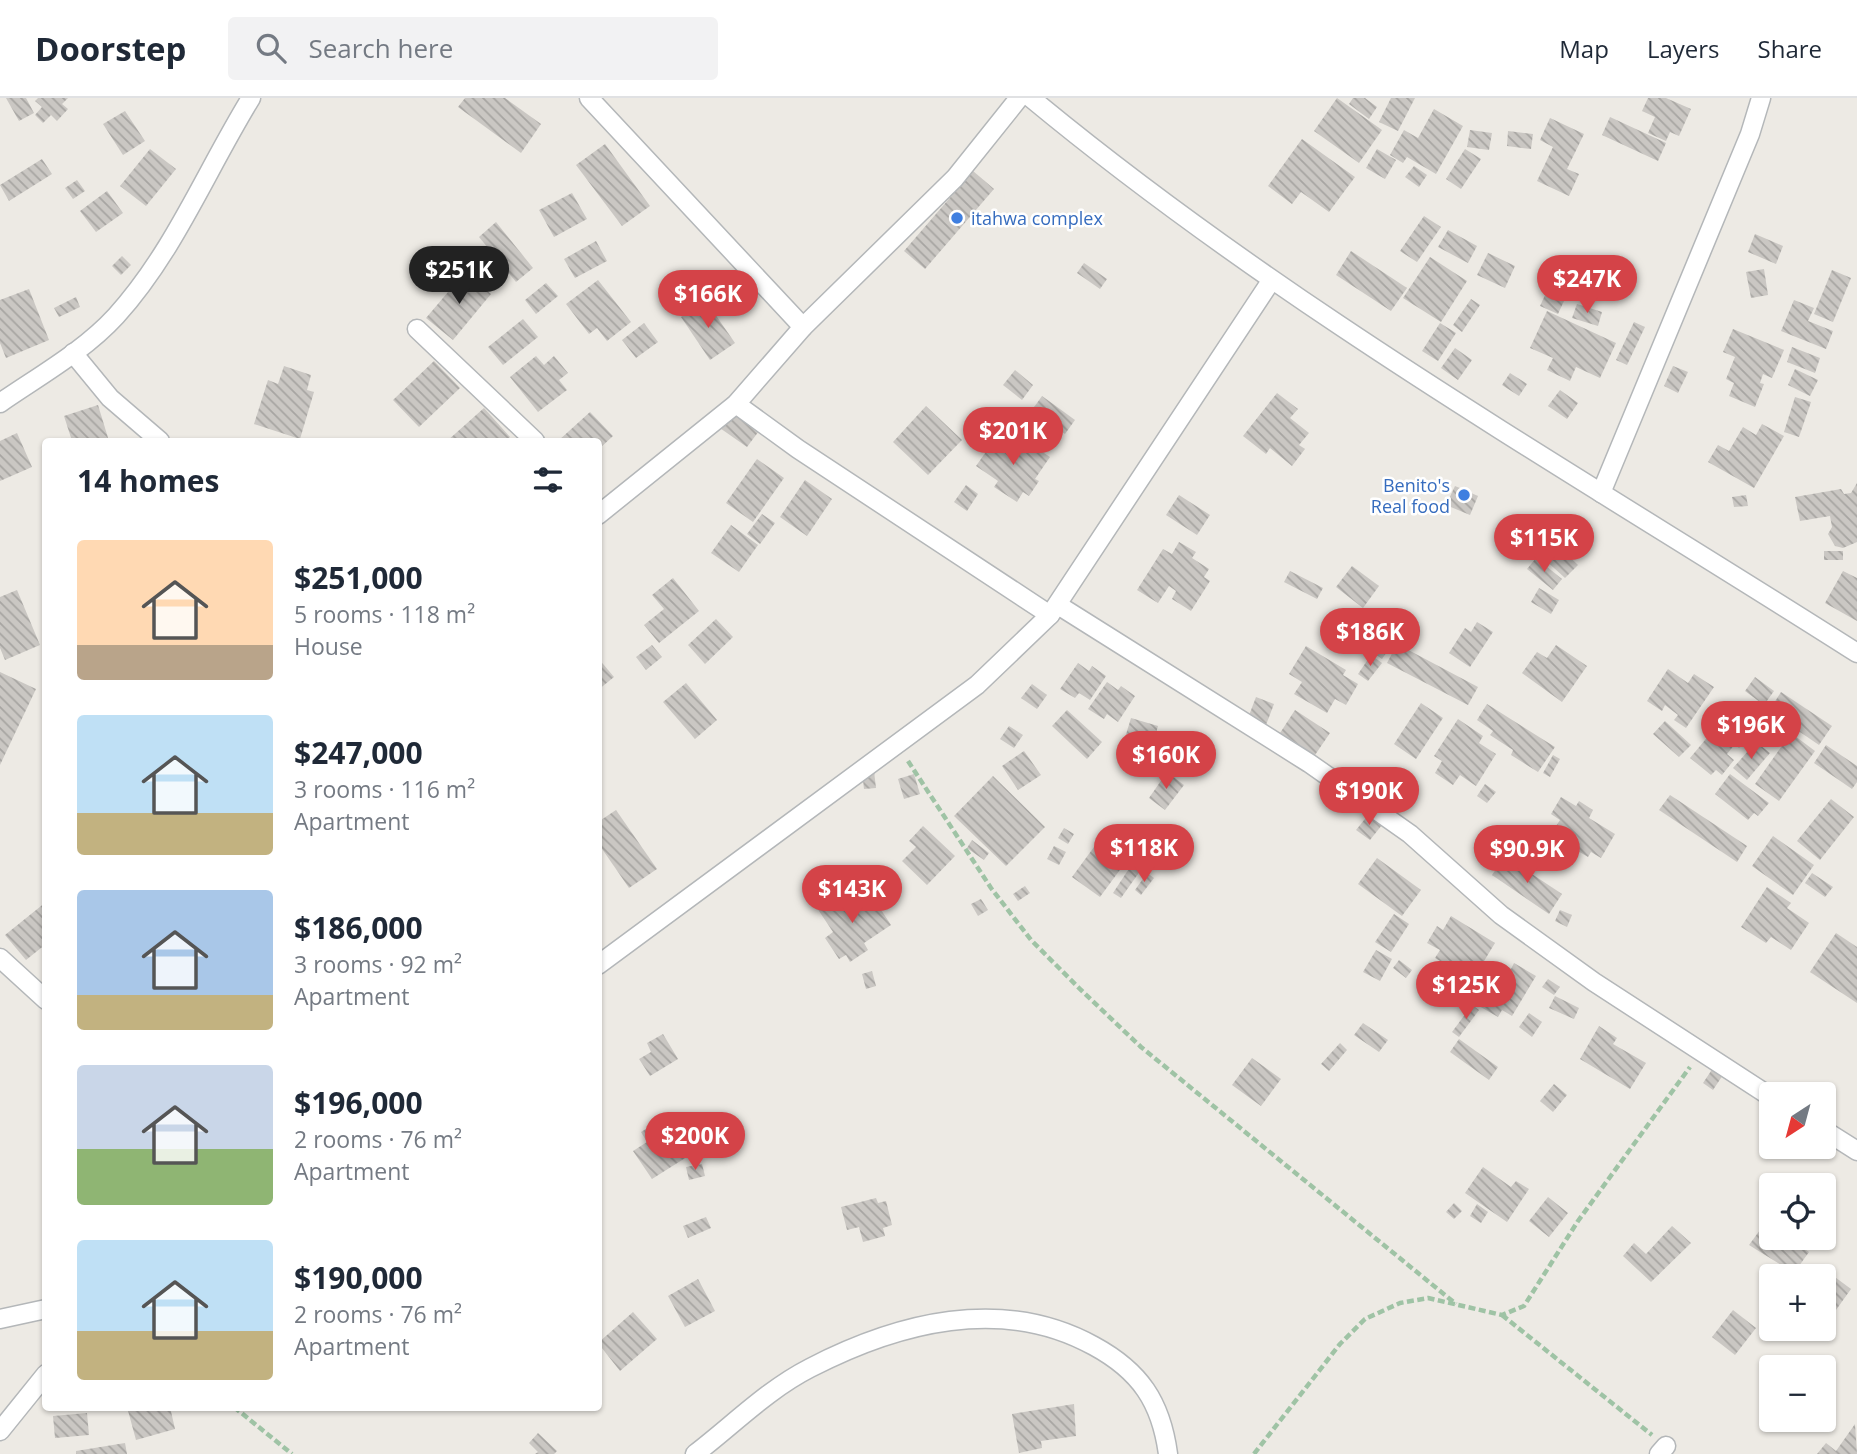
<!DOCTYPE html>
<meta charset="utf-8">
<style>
:root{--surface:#fff;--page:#f2f2f3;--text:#1f2937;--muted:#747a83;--line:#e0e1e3;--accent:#d44348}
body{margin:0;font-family:"Open Sans",sans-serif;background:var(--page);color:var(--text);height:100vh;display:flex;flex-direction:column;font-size:26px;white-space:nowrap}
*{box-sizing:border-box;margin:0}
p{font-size:23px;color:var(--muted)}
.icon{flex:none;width:38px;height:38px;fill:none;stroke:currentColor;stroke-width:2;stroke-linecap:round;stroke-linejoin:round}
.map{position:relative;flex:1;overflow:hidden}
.side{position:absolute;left:42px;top:340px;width:560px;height:973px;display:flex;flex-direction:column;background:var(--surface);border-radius:7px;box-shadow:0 2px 5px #0004}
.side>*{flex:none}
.needle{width:46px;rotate:216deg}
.buttons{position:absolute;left:1759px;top:984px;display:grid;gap:14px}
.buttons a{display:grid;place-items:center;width:77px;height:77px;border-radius:7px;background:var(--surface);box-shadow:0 2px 5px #0004;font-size:35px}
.price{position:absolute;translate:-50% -60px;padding:0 16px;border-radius:24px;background:var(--accent);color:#fff;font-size:23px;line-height:46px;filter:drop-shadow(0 2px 4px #0008)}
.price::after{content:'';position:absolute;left:50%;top:42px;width:21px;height:16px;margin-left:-10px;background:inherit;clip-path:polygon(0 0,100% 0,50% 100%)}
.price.active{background:#222;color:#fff}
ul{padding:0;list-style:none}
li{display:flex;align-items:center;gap:21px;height:175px;padding:0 35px}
li span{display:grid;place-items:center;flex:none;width:196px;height:140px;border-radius:7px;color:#555}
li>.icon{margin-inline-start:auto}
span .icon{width:84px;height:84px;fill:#fffc;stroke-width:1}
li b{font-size:30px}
h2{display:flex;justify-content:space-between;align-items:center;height:84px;padding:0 35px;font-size:30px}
header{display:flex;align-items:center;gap:42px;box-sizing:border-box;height:98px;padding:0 35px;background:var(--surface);border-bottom:2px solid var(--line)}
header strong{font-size:33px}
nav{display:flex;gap:38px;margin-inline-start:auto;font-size:24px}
.search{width:490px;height:63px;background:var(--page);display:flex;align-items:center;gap:18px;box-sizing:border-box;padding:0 24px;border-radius:7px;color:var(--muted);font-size:26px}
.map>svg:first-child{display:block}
.building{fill:url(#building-back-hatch)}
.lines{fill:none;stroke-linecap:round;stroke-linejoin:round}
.street-casing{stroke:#b4b7b9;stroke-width:21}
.path{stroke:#9fc3a5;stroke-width:4.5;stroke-dasharray:7 3.5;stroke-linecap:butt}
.street{stroke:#fff;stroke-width:18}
.shop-dot{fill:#3f7fe0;stroke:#fff;stroke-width:2.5}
.labels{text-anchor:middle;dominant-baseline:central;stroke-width:5;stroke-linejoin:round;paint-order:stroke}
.shop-label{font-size:18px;fill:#366cbe;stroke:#fff;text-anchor:start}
</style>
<header>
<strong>Doorstep</strong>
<div class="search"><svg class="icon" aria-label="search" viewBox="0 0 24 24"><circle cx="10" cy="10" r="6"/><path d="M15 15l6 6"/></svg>Search here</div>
<nav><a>Map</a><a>Layers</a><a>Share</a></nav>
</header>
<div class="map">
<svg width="1857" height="1356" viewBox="0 0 1857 1356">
<defs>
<pattern id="building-back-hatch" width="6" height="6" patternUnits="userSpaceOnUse" patternTransform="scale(1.75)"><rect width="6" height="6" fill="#cac7c3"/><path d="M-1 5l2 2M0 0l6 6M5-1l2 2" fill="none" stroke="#a7a5a2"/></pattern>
</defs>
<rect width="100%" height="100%" fill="#edeae4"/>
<g class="building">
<path d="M6,0H26L34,15L19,23Z"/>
<path d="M38,0H68L62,6L68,11L57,23L51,17L43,25L35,17L42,9L35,3Z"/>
<path d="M465,0H505L541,26L521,55L458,9Z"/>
<path d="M1337,0L1382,32L1359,65L1314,33Z"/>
<path d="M1353,0H1365L1377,9L1369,21L1349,6Z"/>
<path d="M1391,0H1415L1398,33L1379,24Z"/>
<path d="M1648,0H1666L1691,11L1679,38L1670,34L1666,43L1648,35L1655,19L1642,13Z"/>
<path d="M1434,11L1463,28L1436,76L1407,59L1403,65L1390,57L1404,32L1418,40Z"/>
<path d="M125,13L145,43L123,57L103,26Z"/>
<path d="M1610,19L1666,45L1658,63L1602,37Z"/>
<path d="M1550,20L1584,36L1567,71L1579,76L1569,98L1537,83L1553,49L1540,42Z"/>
<path d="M1470,32L1492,35L1489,52L1467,49Z"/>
<path d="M1508,33L1533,36L1531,51L1507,48Z"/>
<path d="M1302,41L1355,79L1329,114L1301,94L1292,106L1268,88Z"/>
<path d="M605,46L650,108L622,128L576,67Z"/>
<path d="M150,51L176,71L146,108L120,88Z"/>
<path d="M1377,51L1396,62L1385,81L1366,70Z"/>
<path d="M1465,51L1481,61L1461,91L1446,81Z"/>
<path d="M42,61L52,76L9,103L0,87Z"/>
<path d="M1414,68L1427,77L1419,89L1405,79Z"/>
<path d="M973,73L994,91L925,171L904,153Z"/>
<path d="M77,82L85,93L73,101L65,90Z"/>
<path d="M107,93L123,115L96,134L80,113Z"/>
<path d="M572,95L587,121L554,139L539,112Z"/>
<path d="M1424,118L1441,129L1417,164L1400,153Z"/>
<path d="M496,124L533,170L516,184L479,139Z"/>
<path d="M1448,132L1477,148L1468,165L1438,149Z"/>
<path d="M1755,136L1783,148L1776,166L1748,154Z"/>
<path d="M596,143L607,163L575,180L564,161Z"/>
<path d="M1351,153L1407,190L1391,213L1336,177Z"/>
<path d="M1488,155L1515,168L1505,190L1477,177Z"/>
<path d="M122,158L131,167L121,177L112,168Z"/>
<path d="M1430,159L1467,183L1441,224L1403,200Z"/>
<path d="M1084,165L1107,181L1100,191L1077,175Z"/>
<path d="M1764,171L1768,197L1751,200L1746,174Z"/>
<path d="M1832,172L1851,180L1833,224L1814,216Z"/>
<path d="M465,174L491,196L453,242L426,220Z"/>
<path d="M598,182L631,224L607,243L597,230L589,236L566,206Z"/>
<path d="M546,185L558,198L536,216L525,202Z"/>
<path d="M29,191L49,242L6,260L0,245V202Z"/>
<path d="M1546,195L1564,203L1558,216L1540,208Z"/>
<path d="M76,199L80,209L59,219L54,210Z"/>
<path d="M1471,201L1480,207L1462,234L1453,227Z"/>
<path d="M1794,202L1814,210L1808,223L1833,233L1826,251L1781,233Z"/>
<path d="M706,203L735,245L710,262L681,219Z"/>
<path d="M1577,206L1602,214L1598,228L1572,220Z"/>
<path d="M1547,213L1616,245L1600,280L1576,269L1570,283L1547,272L1553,260L1530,250Z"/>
<path d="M523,221L538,239L503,267L488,249Z"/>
<path d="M1634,224L1645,229L1627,267L1616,262Z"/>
<path d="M644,225L658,244L636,260L622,242Z"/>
<path d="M1440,225L1456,235L1438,263L1422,253Z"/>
<path d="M1733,231L1784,252L1772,280L1763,276L1760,285L1764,286L1755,309L1729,298L1734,285L1726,281L1735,259L1723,254Z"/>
<path d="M1792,249L1820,260L1815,275L1787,264Z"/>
<path d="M1455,250L1472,262L1458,282L1441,270Z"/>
<path d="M536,258L544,267L554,258L568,275L559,282L567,292L538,314L510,279Z"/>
<path d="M434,263L460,290L419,329L393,302Z"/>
<path d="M284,268L311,277L307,292L314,294L300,341L254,326L268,282L278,286Z"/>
<path d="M1673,268L1688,274L1678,295L1664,288Z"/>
<path d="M1795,271L1818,282L1810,298L1788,287Z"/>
<path d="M1015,272L1033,287L1022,302L1003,287Z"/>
<path d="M1510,275L1527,286L1519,298L1502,287Z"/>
<path d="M1560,292L1578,305L1567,321L1548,308Z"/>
<path d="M1277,295L1298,311L1290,320L1309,335L1299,347L1305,351L1292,368L1270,350L1266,356L1243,338Z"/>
<path d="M1042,298L1075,322L1065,336L1032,312Z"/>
<path d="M1795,299L1811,304L1799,339L1784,334Z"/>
<path d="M98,307L109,343H72L64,318Z"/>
<path d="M926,308L962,342L928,377L893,344Z"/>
<path d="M484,310L510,339L505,343H447Z"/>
<path d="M728,312L759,333L747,349L717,328Z"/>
<path d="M590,314L613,338L598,352V343H558Z"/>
<path d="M1762,326L1784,338L1754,390L1708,364L1718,347L1729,353L1743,329L1756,337Z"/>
<path d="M17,335L32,369L0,383V343Z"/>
<path d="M997,338L1009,347L1013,341L1029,351L1032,347L1050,359L1035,381L1039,383L1029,398L1023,394L1017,404L994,389L998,383L976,368Z"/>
<path d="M757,361L784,380L753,424L726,405Z"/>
<path d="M805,382L832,401L807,438L780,419Z"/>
<path d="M1857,385V444L1843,450L1835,448L1828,436L1832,429L1830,418L1800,423L1795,399L1841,391L1844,396L1851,395Z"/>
<path d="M966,387L978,396L967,413L954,404Z"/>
<path d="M1455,388L1478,398L1470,417L1446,407Z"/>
<path d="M1179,397L1210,417L1197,437L1166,417Z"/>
<path d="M1746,397L1748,408L1734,409L1732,399Z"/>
<path d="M762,416L775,425L760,446L747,436Z"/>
<path d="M731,427L758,447L739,474L711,455Z"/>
<path d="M1179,444L1196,454L1192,460L1209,471L1204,479L1210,483L1191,513L1172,501L1176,493L1169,488L1158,505L1137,492L1163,451L1172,456Z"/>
<path d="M1556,446L1578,467L1565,480L1543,460Z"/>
<rect x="1824" y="453" width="19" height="9"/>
<path d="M1536,460L1562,481L1553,492L1527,471Z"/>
<path d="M1352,468L1379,488L1363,510L1336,489Z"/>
<path d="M1290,473L1323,490L1317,501L1284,484Z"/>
<path d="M1843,473L1857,480V523L1825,505Z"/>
<path d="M673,480L699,513L659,545L644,527L664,511L652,497Z"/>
<path d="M1539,490L1559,502L1551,516L1531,504Z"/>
<path d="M17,492L40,547L5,562L0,550V499Z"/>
<path d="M1359,511L1398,538L1382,561L1370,552L1377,543L1373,540L1366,550L1343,534Z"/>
<path d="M716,521L733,539L705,566L688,547Z"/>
<path d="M1477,524L1493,534L1470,569L1449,555L1465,530L1471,534Z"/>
<path d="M1397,546L1478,589L1468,607L1387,565Z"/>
<path d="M652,547L662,559L646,572L636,559Z"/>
<path d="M1556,547L1587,568L1562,604L1522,575L1537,554L1547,560Z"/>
<path d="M1306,548L1346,572L1343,577L1358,586L1346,607L1335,601L1327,615L1294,596L1302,584L1289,576Z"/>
<path d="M1371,557L1382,565L1368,583L1358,576Z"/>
<path d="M598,560L614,579L598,592Z"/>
<path d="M1078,565L1089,573L1092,568L1106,578L1090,602L1079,595L1075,600L1060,591Z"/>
<path d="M1668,571L1688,585L1694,576L1714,589L1686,630L1674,622L1678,617L1665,607L1662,613L1647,603Z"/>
<path d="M0,574L36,591L0,667Z"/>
<path d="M1755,579L1774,593L1764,607L1745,593Z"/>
<path d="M1107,584L1118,592L1121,588L1135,598L1118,624L1107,616L1104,621L1088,611Z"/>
<path d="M686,585L717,622L695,641L663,604Z"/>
<path d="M1032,586L1047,597L1037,611L1021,600Z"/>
<path d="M1781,594L1832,628L1819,647L1769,613Z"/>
<path d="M1256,599L1274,606L1266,627L1248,620Z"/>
<path d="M1421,605L1443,620L1416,661L1394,646Z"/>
<path d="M1487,606L1555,649L1538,674L1511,657L1513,652L1490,637L1493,633L1477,622Z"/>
<path d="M1735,606L1754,621L1747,630L1752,635L1739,650L1735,646L1727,656L1734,662L1722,677L1716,672L1711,677L1690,660Z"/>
<path d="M1067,612L1102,644L1087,661L1052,628Z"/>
<path d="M1295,612L1330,635L1315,657L1280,635Z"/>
<path d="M1131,620L1158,628L1151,652L1124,643Z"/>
<path d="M1458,621L1483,638L1479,645L1496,656L1476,688L1460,677L1453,687L1435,675L1442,663L1434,658Z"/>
<path d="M1665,623L1691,647L1679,659L1653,636Z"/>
<path d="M1009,628L1023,637L1014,650L1000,641Z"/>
<path d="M1791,635L1815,653L1779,703L1755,686Z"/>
<path d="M1756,644L1770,655L1747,682L1733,670Z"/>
<path d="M1826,647L1857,668V684L1852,691L1814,665Z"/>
<path d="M1024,653L1041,677L1018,692L1002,668Z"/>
<path d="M1553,657L1560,661L1550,679L1543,675Z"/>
<path d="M874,673L876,690L864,691L862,674Z"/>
<path d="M1167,674L1184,687L1165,712L1149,700Z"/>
<path d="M914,676L920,696L904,701L898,681Z"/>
<path d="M1730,676L1769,705L1758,718L1754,715L1748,722L1715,696Z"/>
<path d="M993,678L1045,729L1006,768L954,718Z"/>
<path d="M1485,686L1496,694L1487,705L1477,698Z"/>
<path d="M1670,697L1747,748L1737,764L1659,712Z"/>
<path d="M1561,699L1576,708L1579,703L1593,712L1589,720L1615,736L1601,760L1591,754L1588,759L1571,749L1575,744L1554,731L1560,722L1551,716Z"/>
<path d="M1831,701L1854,719L1820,762L1797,743Z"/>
<path d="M616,712L657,771L629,790L598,745V724Z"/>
<path d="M1369,716L1382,727L1370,742L1356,732Z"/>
<path d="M923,728L955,758L927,787L902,763L916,749L909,743Z"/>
<path d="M1064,730L1074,736L1068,746L1058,740Z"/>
<path d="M1105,734L1133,754L1100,799L1072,779Z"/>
<path d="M1773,738L1814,767L1793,797L1752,768Z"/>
<path d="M972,742L989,755L984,762L967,750Z"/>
<path d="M1054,748L1066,754L1059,767L1047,761Z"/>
<path d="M1505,758L1562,796L1549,816L1492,777Z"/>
<path d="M1377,760L1421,792L1402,818L1358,786Z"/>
<path d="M1134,763L1143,769L1121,800L1113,795Z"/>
<path d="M1147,775L1154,780L1141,797L1135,792Z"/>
<path d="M1812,775L1833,789L1825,799L1805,785Z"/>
<path d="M1025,788L1030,795L1018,803L1013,796Z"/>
<path d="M1767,789L1791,805L1787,810L1809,825L1791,852L1771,839L1766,845L1741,829Z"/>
<path d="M841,795L852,811L872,798L891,827L864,845L868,852L850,864L846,857L839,861L825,840L833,834L817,810Z"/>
<path d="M981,801L988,812L978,818L971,806Z"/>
<path d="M46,804V846L26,862L5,837Z"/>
<path d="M1560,812L1572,817L1567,829L1555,823Z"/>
<path d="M1394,816L1409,826L1391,854L1375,844Z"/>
<path d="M1451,818L1495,845L1475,878L1464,872L1462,876L1435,860L1440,852L1427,845L1437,828L1443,832Z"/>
<path d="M1836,835L1857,849V905L1810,874Z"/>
<path d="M1376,852L1392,861L1380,883L1363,874Z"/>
<path d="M1399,862L1412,872L1406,880L1393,870Z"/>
<path d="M1514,865L1536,878L1512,918L1502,912L1498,919L1479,908L1504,866L1511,871Z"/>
<path d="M872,873L876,888L866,891L862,876Z"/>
<path d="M1548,881L1560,889L1554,897L1542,889Z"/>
<path d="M1555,898L1579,910L1574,921L1549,910Z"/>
<path d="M1472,907L1479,912L1459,939L1452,934Z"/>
<path d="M1529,915L1542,924L1532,939L1519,929Z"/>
<path d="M1363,925L1388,942L1379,954L1354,937Z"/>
<path d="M1599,928L1617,940L1613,946L1646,965L1630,991L1580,961Z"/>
<path d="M663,936L678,961L650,978L639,961L651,954L647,945Z"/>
<path d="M1459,941L1498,969L1489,982L1450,954Z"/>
<path d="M1340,945L1347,952L1329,973L1321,966Z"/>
<path d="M1252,960L1281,981L1261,1008L1232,987Z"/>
<path d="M1713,970L1723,977L1713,992L1703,985Z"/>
<path d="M1554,986L1567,997L1553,1014L1540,1003Z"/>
<path d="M670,1025L690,1057L652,1081L633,1053L647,1044L641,1034L654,1026L658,1033Z"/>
<path d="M702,1066L705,1078L689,1082L686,1069Z"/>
<path d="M1483,1069L1511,1089L1516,1083L1529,1091L1507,1124L1465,1095Z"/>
<path d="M1548,1099L1568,1115L1549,1139L1529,1123Z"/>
<path d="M876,1100L878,1105L886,1103L892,1127L883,1130L885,1138L863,1144L859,1129L847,1132L841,1109Z"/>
<path d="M1454,1105L1462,1113L1454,1121L1446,1114Z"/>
<path d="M1477,1106L1488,1114L1481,1125L1470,1118Z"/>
<path d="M1771,1117V1139H1815L1806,1152L1809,1154L1794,1175L1749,1147Z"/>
<path d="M706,1119L711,1130L688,1140L683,1128Z"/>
<path d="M1672,1128L1691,1145L1651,1184L1623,1158L1634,1145L1646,1156Z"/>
<path d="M1820,1168L1851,1191L1836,1212L1831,1208L1825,1217L1824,1178H1813Z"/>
<path d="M698,1181L715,1213L685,1229L668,1198Z"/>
<path d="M1733,1212L1756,1230L1735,1257L1712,1239Z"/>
<path d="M633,1214L657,1241L620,1273L598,1245Z"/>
<path d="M1074,1306L1076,1338L1041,1343L1042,1350L1019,1355L1012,1316Z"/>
<path d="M127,1309H170L175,1331L136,1342Z"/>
<path d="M87,1315L89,1337L55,1340L53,1318Z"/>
<path d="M1855,1326L1857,1356H1817L1826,1345L1836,1353Z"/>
<path d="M538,1335L557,1353L554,1356H535L538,1354L529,1345Z"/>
<path d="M125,1345L127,1356H76V1353Z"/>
</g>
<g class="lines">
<g class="street-casing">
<g id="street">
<path d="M589,0L803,229"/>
<path d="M1031,0C1287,212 1578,377 1857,555"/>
<path d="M417,231L535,343"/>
<path d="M73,255L110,300L160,343"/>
<path d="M0,305C39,278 84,253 116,218C174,154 206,73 251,0"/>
<path d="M736,306L798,351L1050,517"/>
<path d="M1601,395L1750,36L1761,0"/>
<path d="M598,417L736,306L803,229L955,80L1019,0"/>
<path d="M1058,507L1309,665L1410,736L1501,817L1594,884L1771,999"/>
<path d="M0,860L46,902"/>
<path d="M598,867L977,587L1050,517L1271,183"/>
<path d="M1824,1032L1857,1053"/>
<path d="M0,1221L46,1211"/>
<path d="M0,1333L46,1276"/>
<path d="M695,1356C733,1327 767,1292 810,1270C897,1225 1002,1197 1094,1248C1140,1273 1161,1304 1168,1356"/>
<path d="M1659,1356L1666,1348"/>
</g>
</g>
<g class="path">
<path d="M908,663L991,790L1031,842L1081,892L1141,949L1456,1206"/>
<path d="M1502,1217L1652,1337"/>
<path d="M234,1309L292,1356"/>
<path d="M1254,1356L1340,1246L1365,1221L1400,1205L1428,1200L1502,1217L1524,1208L1578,1123L1690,969"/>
</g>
<use href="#street" class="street"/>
</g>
<g class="shop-dot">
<circle cx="957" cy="120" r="7"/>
<circle cx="1464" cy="397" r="7"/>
</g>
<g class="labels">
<g class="shop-label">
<text x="971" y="120">itahwa complex</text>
<text x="1450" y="387" text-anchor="end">Benito's<tspan x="1450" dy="21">Real food</tspan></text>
</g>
</g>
</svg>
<div class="buttons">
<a><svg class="needle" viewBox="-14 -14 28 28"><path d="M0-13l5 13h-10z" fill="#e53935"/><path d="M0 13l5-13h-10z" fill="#747a83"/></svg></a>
<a><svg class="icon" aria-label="locate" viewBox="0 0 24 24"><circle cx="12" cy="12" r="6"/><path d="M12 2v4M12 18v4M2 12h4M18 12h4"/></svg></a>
<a>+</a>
<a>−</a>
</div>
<b class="price active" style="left:459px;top:208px">$251K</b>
<b class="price" style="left:1587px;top:217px">$247K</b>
<b class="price" style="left:708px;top:232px">$166K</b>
<b class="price" style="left:1013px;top:369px">$201K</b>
<b class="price" style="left:1544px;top:476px">$115K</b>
<b class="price" style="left:1370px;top:570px">$186K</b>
<b class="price" style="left:1751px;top:663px">$196K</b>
<b class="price" style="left:1166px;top:693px">$160K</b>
<b class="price" style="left:1369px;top:729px">$190K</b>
<b class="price" style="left:1144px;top:786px">$118K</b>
<b class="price" style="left:1527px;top:787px">$90.9K</b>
<b class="price" style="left:852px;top:827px">$143K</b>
<b class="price" style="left:1466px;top:923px">$125K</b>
<b class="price" style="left:695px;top:1074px">$200K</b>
<section class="side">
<h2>14 homes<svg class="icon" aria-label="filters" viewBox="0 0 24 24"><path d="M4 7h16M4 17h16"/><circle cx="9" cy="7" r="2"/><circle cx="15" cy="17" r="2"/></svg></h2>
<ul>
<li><span style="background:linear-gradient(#ffd9b3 75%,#b9a48a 0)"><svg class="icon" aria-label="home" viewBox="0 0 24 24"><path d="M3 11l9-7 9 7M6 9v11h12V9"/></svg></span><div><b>$251,000</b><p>5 rooms · 118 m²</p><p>House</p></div></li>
<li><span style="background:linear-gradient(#bfe0f5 70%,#c2b280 0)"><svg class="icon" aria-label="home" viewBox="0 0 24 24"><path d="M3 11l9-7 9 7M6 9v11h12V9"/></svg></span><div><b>$247,000</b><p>3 rooms · 116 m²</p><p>Apartment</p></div></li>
<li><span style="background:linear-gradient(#a9c7e8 75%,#c2b280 0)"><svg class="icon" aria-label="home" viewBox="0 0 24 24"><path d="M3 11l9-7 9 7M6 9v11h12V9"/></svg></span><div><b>$186,000</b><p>3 rooms · 92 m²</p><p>Apartment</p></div></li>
<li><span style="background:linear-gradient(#c9d6e8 60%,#8fb573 0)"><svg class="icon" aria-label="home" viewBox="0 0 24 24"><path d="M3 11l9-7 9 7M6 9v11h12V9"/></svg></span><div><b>$196,000</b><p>2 rooms · 76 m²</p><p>Apartment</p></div></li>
<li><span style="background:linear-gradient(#bfe0f5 65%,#c2b280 0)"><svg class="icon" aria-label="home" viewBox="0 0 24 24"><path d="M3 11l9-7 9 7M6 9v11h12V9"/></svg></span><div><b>$190,000</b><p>2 rooms · 76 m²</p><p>Apartment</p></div></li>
</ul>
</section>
</div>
